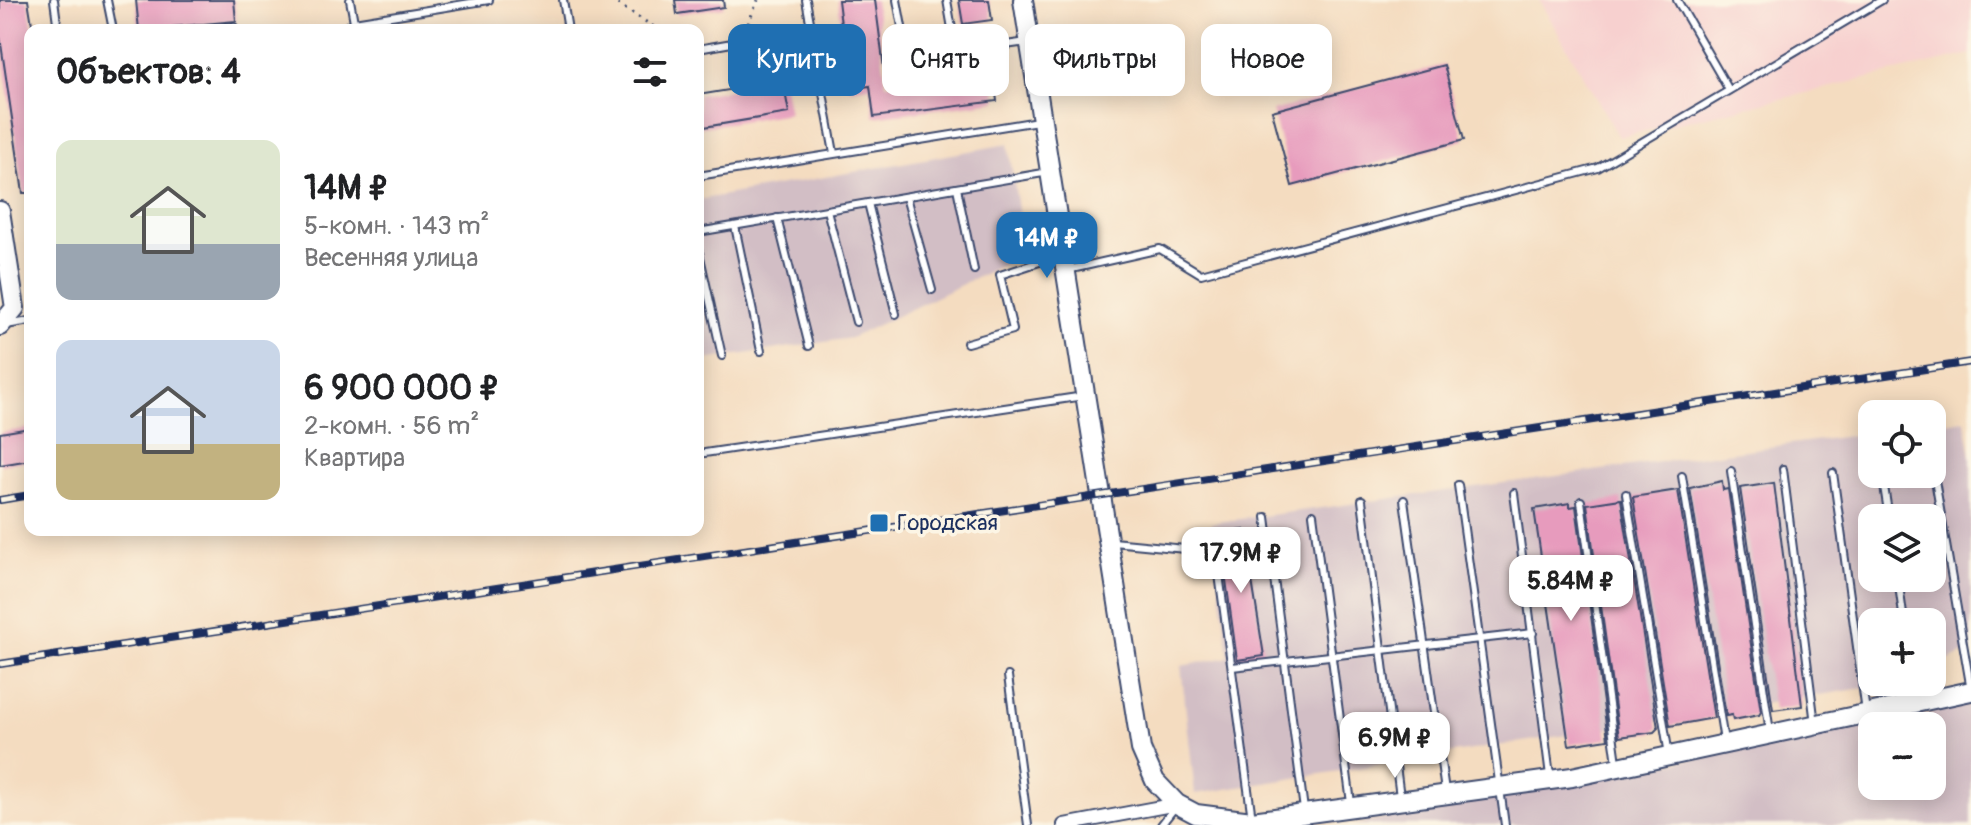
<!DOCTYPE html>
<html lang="ru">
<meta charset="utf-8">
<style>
:root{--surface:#fff;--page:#f2f2f2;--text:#202124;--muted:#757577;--accent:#1f6fb2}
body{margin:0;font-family:Pangolin,sans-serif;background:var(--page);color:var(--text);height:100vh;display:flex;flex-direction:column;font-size:30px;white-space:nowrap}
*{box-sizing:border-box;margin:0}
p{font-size:26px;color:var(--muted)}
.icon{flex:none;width:44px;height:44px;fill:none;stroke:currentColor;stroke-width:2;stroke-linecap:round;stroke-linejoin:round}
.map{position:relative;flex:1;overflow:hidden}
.sheet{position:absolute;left:24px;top:24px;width:680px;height:512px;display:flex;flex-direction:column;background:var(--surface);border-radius:16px;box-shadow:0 4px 20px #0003}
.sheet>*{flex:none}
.banner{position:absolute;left:728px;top:24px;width:760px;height:72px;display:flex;gap:16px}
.fabs{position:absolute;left:1858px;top:400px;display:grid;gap:16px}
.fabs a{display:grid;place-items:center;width:88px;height:88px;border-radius:16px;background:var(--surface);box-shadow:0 4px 20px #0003;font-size:40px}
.price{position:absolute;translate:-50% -68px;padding:0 18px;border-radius:16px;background:#fff;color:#222;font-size:26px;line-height:52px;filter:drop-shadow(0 2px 4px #0008)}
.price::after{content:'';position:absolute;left:50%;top:48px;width:24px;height:18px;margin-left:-12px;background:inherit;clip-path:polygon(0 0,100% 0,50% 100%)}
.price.selected{background:var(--accent);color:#fff}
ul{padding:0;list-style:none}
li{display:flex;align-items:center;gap:24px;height:200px;padding:0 32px}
li span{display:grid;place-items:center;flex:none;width:224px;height:160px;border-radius:16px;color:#555}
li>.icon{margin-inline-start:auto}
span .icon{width:96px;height:96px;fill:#fffc;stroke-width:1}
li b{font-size:34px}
h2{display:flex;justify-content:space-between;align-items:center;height:96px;padding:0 32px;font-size:34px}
.chip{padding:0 28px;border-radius:16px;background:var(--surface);box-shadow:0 4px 20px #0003;font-size:28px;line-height:72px}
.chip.selected{background:var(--accent);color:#fff}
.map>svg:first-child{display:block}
.built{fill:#f7d0cf}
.industrial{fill:#d2bec5;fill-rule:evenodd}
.building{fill:#e79bbd}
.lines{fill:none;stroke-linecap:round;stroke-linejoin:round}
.lane-casing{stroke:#3c496d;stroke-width:10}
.street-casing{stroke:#3c496d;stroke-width:16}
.secondary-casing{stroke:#3c496d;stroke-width:22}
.path{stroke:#3c496d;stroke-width:3;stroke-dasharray:2 6;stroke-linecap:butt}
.lane{stroke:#fff;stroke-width:6}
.street{stroke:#fff;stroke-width:12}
.secondary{stroke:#fff;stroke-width:18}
.rail-casing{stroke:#1b2f5e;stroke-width:8}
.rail{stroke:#fcf5e5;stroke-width:5;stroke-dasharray:15;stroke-linecap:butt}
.poi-dot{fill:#1f6fb2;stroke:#fcf5e5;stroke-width:3}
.labels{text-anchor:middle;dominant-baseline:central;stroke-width:7;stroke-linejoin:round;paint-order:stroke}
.poi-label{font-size:22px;fill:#1b2f5e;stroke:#fcf5e5;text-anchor:start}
</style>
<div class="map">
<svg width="1971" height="825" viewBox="0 0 1971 825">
<rect width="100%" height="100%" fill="#fcf5e5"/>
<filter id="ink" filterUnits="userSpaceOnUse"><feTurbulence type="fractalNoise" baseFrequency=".0125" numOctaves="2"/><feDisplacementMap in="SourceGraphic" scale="16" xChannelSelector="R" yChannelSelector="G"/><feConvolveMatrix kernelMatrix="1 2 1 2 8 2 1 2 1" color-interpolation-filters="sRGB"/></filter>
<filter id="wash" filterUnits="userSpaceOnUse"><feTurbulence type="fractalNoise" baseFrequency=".006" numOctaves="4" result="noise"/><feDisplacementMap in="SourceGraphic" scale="32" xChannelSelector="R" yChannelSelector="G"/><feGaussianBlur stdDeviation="1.8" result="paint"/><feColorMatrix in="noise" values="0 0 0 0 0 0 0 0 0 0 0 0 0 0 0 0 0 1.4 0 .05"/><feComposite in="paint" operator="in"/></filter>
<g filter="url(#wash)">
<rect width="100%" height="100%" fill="#f4dcc0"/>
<path class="built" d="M1539,0H1971V54L1619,137Z"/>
<g class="industrial">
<path d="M1008,144L1025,254L851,338L698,361V200Z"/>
<path d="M1965,420L1971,457V650L1932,668V622H1872V682H1901L1195,794L1181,666L1229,657L1211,523L1872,433V474H1932V425ZM1872,518H1932V578H1872Z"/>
<path d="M1971,705V825H1353ZM1872,726H1932V786H1872Z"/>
</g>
<g id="blocks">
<g class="building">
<path d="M0,0H28L33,30L30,193H23L0,37Z"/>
<path d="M136,0H234L236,21L139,30Z"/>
<path d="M675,0H723L724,7L677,14Z"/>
<path d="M838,0H875L886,84L993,70L997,101L874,117L870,86L849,89Z"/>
<path d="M959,0H989L992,20L963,24Z"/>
<path d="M1444,65L1464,140L1292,186L1272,111Z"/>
<path d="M783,81L789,113L698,128V95Z"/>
<path d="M30,428V460L0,465V433Z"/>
<path d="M1722,481L1723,490L1728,489L1761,712L1759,715L1733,720L1732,715L1726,716L1690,488Z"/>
<path d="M1774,483L1802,706L1773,710L1740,488Z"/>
<path d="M1678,490L1714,718L1670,726L1633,497Z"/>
<path d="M1621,499L1658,728L1654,732L1619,737L1587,504Z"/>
<path d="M1570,503V507L1576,506L1608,739L1569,745L1534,509Z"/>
<path d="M1244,530L1264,656L1237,660L1222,551L1216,534Z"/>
</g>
</g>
</g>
<g filter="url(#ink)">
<use href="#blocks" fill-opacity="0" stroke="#3c496d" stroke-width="2"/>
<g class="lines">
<g class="lane-casing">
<g id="lane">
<path d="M54,0L58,30"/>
<path d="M107,0L113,30"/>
<path d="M563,0L568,30"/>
<path d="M806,0L834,153"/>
<path d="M897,0L908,59L1027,42"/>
<path d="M947,0L956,52"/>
<path d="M1677,0L1729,90"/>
<path d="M354,22L489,0"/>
<path d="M212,30L234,27"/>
<path d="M340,30L354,22L350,0"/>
<path d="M698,49L811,29"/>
<path d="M698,176L1038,121"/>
<path d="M957,188L974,270"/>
<path d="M906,197L932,290"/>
<path d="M868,203L896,314"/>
<path d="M827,210L856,322"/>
<path d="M777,218L809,346"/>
<path d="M735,226L761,351"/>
<path d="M698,232L1049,172"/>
<path d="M698,248L722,356"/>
<path d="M1067,270L1160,249L1201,274L1598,168L1882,0"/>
<path d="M6,325L30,321"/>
<path d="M967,343L1013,330L1000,275L1061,255"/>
<path d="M698,454L1084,396"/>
<path d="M1783,469L1815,724"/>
<path d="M1731,471L1770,732"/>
<path d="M1833,473L1866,712"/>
<path d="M1682,476L1724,741"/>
<path d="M1883,480L1889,518"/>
<path d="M1935,480L1971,690"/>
<path d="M1458,485L1505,825"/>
<path d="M1514,493L1550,776"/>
<path d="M1626,494L1669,755"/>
<path d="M1362,500L1400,797"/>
<path d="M1404,500L1445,791"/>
<path d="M1581,501L1617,763"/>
<path d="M1313,514L1351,803"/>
<path d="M1266,517L1304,810"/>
<path d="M1113,542L1216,552L1252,819"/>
<path d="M1898,578L1904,622"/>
<path d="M1232,667L1533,633"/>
<path d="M1008,676L1028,825"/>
<path d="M1914,682L1916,698"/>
<path d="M1161,825L1176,806"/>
</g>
</g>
<g class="street-casing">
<path id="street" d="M1064,825L1177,804"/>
</g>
<g class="secondary-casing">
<g id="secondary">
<path d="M1023,0L1141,749L1155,781L1177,804L1196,814L1252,821L1572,777L1971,691"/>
<path d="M0,211L15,308L0,326"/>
</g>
</g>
<g class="path">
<path d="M611,0L659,30"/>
<path d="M745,31L758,0"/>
</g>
<use href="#lane" class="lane"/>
<use href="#street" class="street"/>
<use href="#secondary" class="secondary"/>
<g class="rail-casing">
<g id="rail">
<path d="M0,500L30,495"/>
<path d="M0,664L1971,362"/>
</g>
</g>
<use href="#rail" class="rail"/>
</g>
</g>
<rect class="poi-dot" x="869" y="513" width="20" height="20" rx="4"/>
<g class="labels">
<g class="poi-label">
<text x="897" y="523">Городская</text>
</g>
</g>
</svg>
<div class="fabs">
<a><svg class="icon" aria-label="locate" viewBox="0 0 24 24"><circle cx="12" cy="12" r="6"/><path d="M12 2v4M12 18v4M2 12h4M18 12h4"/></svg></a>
<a><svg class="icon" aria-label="layers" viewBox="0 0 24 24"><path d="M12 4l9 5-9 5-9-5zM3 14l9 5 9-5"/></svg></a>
<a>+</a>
<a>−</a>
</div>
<b class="price selected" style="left:1047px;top:280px">14M ₽</b>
<b class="price" style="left:1241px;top:595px">17.9M ₽</b>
<b class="price" style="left:1571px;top:623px">5.84M ₽</b>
<b class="price" style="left:1395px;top:780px">6.9M ₽</b>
<div class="banner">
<a class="chip selected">Купить</a>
<a class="chip">Снять</a>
<a class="chip">Фильтры</a>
<a class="chip">Новое</a>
</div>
<section class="sheet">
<h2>Объектов: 4<svg class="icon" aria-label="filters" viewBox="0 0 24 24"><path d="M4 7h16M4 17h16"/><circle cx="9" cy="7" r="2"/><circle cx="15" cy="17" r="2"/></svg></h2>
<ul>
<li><span style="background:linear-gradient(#dfe7d0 65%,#9aa5b1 0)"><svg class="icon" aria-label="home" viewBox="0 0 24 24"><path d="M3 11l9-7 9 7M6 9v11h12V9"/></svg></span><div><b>14M ₽</b><p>5-комн. · 143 m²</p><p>Весенняя улица</p></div></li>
<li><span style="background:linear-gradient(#c9d6e8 65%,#c2b280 0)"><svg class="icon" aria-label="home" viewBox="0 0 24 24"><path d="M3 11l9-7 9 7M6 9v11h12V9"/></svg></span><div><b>6 900 000 ₽</b><p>2-комн. · 56 m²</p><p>Квартира</p></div></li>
</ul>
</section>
</div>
